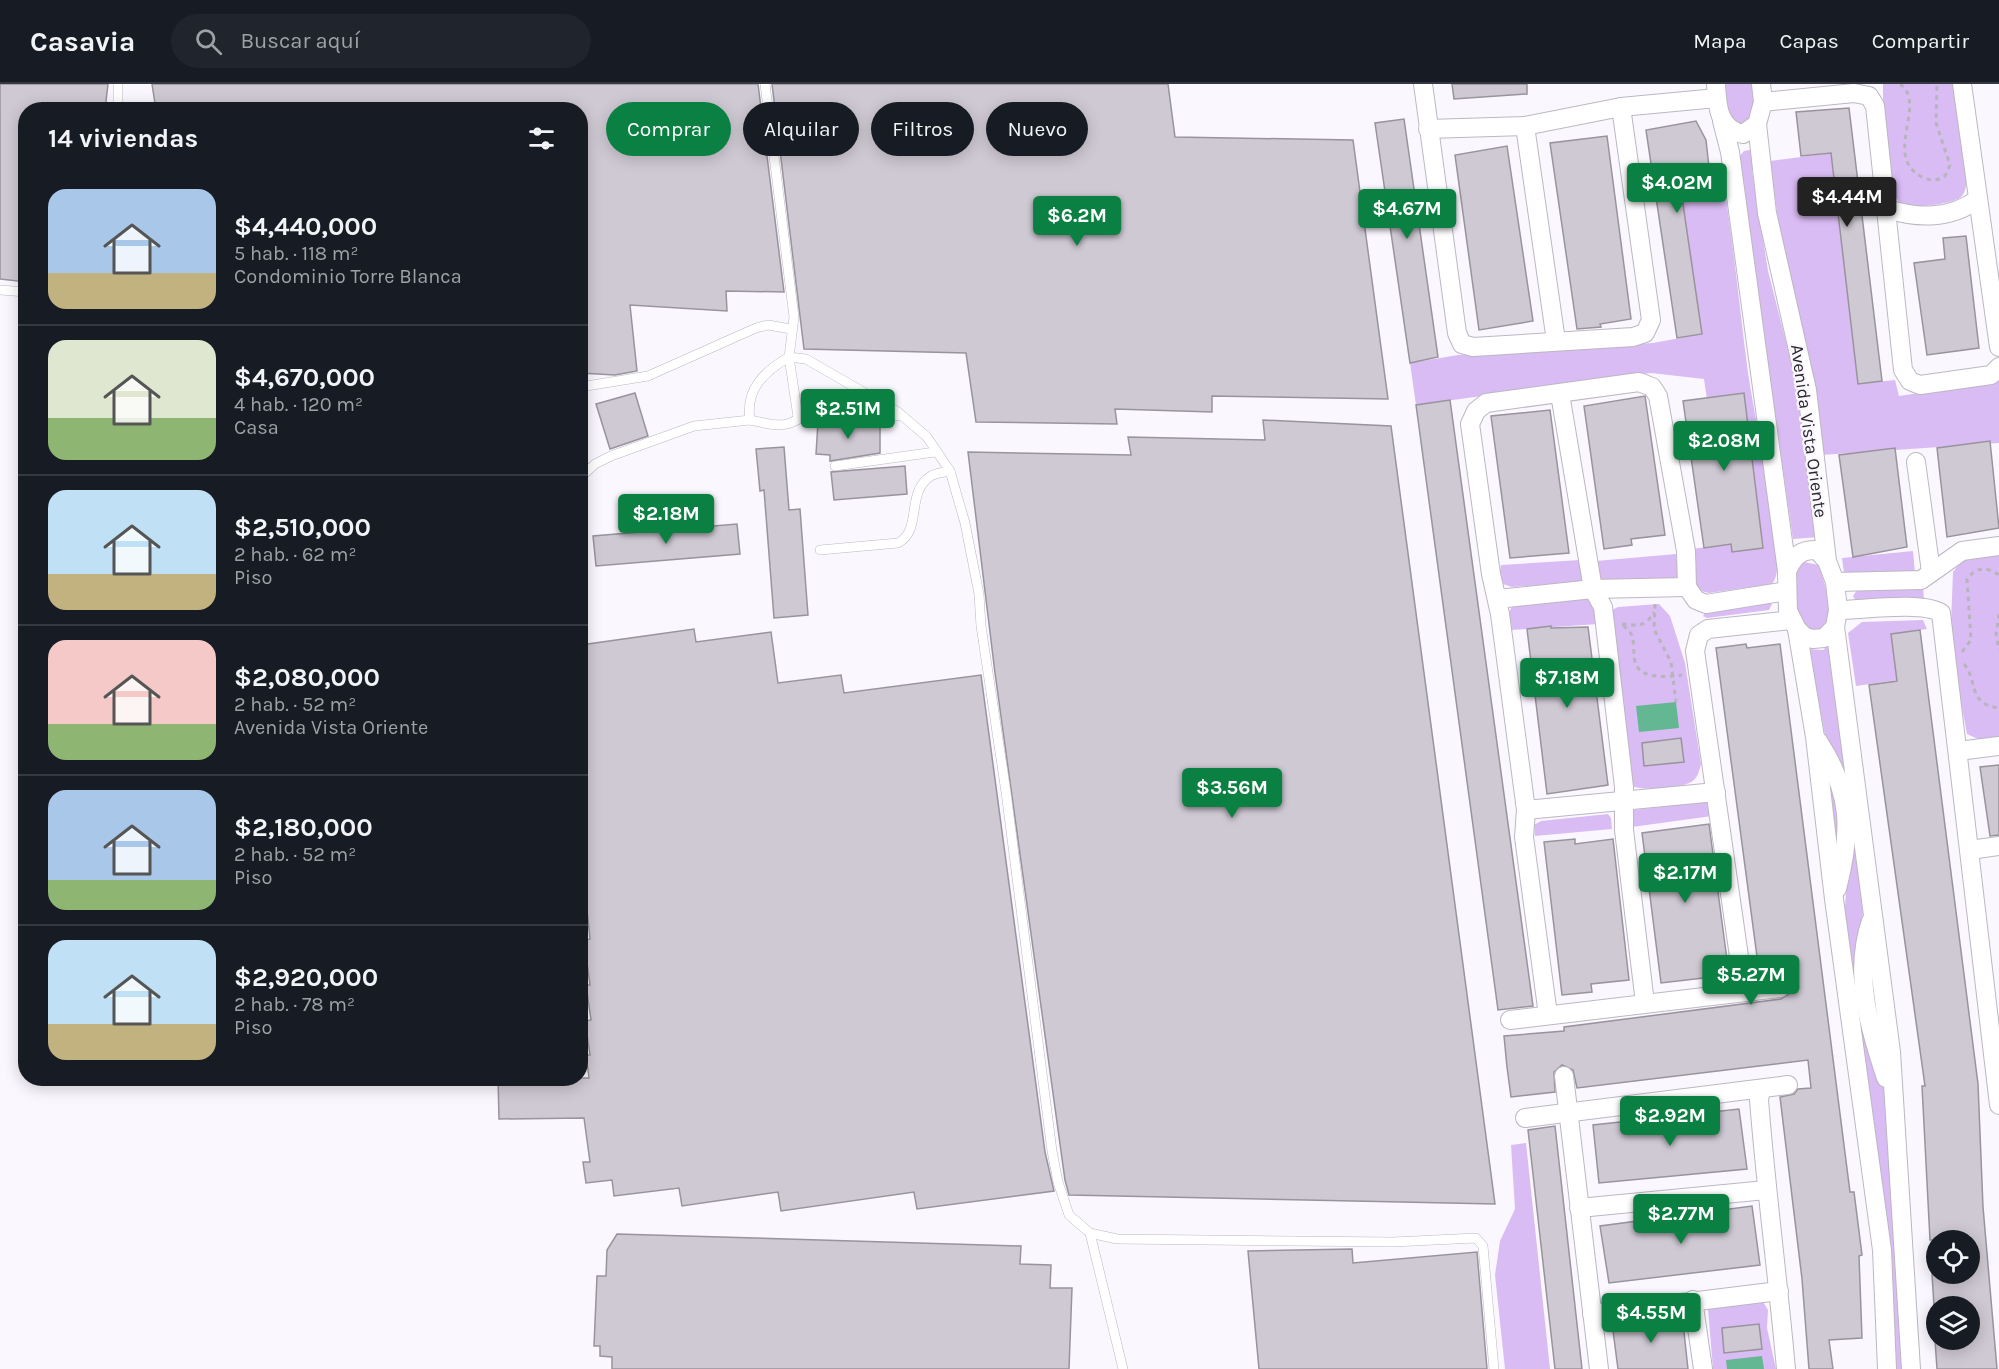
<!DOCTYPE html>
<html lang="es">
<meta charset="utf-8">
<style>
:root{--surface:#171b24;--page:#20242c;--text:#f1f3f6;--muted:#9ea1a6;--line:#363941;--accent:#0b8043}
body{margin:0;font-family:Karla,sans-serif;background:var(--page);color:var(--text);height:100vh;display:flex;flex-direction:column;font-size:22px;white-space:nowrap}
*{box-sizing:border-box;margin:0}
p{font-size:20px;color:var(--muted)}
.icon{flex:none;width:33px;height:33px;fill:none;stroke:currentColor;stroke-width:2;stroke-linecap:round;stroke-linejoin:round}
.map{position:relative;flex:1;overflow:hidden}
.side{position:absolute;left:18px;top:18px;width:570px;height:984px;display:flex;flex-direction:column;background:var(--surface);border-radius:24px;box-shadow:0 3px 15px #0003}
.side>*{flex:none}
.top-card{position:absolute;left:606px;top:18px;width:570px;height:54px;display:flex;gap:12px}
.fabs{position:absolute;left:1926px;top:1146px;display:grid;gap:12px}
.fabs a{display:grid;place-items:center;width:54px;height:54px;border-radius:50%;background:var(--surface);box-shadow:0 3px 15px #0003;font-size:30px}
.price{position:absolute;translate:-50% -51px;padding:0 14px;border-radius:6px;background:var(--accent);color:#fff;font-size:20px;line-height:39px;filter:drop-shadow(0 2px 3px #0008)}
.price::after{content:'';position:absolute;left:50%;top:36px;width:18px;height:14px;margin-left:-9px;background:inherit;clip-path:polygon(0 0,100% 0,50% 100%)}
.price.selected{background:#222;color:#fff}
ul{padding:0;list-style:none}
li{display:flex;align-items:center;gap:18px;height:150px;padding:0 30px}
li+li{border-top:2px solid var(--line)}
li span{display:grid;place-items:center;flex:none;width:168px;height:120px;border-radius:18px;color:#555}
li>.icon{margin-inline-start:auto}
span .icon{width:72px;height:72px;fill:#fffc;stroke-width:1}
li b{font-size:26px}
h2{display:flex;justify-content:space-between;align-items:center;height:72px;padding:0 30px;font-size:26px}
.chip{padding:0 21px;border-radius:27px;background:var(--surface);box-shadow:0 3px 15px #0003;font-size:21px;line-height:54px}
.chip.selected{background:var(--accent);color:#fff}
header{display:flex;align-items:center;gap:36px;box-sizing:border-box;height:84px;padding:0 30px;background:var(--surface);border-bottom:2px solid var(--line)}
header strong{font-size:28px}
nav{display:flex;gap:33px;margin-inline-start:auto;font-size:21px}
.search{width:420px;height:54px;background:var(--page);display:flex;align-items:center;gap:15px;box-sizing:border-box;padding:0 21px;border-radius:33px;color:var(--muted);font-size:22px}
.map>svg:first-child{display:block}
.green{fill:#dabcf4}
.water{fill:#63b792}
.building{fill:#cfc9d3;stroke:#98939c;stroke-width:1.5}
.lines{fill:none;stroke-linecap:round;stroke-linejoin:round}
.service-casing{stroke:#bcb7c1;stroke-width:10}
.minor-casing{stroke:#bcb7c1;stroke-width:20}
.path{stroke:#b8b4bb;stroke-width:3;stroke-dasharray:4.5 4.5;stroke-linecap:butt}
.service{stroke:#fff;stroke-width:9}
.minor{stroke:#fff;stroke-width:18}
.labels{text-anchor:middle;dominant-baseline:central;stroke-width:4.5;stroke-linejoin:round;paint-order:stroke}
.street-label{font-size:18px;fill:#29272a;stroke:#fbf7ff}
</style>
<header>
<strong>Casavia</strong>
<div class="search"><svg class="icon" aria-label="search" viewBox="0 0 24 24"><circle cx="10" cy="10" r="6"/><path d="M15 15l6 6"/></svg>Buscar aquí</div>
<nav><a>Mapa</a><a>Capas</a><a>Compartir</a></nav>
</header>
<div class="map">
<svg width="1999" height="1285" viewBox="0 0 1999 1285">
<rect width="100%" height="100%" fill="#fbf7ff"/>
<g class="green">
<path d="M1721,0H1759L1753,37L1741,43L1729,35Z"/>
<path d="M1883,0H1953L1967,95C1966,101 1966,108 1961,113C1953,120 1909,126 1900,119C1898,117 1896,114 1894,112L1883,35Z"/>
<path d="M1754,65L1752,87L1768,187L1798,305L1819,453L1793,455L1738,74L1744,67Z"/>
<path d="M1831,69L1858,300L1895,296L1899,312L1999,297V359L1821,371L1806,261L1785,187L1770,77Z"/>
<path d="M1709,83L1721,84C1733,152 1739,221 1748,289C1755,334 1765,379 1771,424C1773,442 1784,486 1772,500L1709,509L1701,507L1695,500L1692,465L1728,460L1704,295L1651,289L1416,321L1410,279L1458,271L1653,259L1702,250L1678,87Z"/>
<path d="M1913,467L1915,489L1852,493L1844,489L1842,474Z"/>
<path d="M1676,470L1679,494L1666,497L1599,496L1596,477Z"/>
<path d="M1999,470V654L1980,656L1967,650L1955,586L1951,539L1953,488L1964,474Z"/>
<path d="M1580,476L1582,498L1512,503L1503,500L1499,493L1501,481Z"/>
<path d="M1804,478L1819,481L1829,515L1828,537L1820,546C1791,550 1786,491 1804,478Z"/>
<path d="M1923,503L1924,516L1856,518L1853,512L1857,506Z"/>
<path d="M1588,514L1595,519L1598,540L1511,546C1508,533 1507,526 1517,517Z"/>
<path d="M1768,518L1772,520L1769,526L1707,534L1703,532L1707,526Z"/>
<path d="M1659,520L1670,532L1685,579L1701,680C1699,688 1697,696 1689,699C1678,704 1643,707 1632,702L1631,692L1612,526L1618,523Z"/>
<path d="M1923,536L1927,545L1891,550L1897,596L1856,602L1848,549L1862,538Z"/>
<path d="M1830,559L1858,763L1863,827L1859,882L1884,1003L1904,1285H1895L1844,838L1847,792L1845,703L1825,651L1808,565L1823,566Z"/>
<path d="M1826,678L1837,706L1838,775Z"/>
<path d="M1709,717L1712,732L1632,743L1631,730L1634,726Z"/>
<path d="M1608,730L1611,734L1612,745L1535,752L1534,741L1541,737Z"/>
<path d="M1526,1059L1550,1285H1505L1495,1191L1500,1157L1515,1125L1511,1061Z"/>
<path d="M1762,1216L1768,1226L1767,1244L1776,1285H1713L1708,1225Z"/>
</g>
<g class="water">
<path d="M1676,618L1679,644L1639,648L1636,622Z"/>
<path d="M1762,1272L1764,1285H1727L1726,1276Z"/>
</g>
<g class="building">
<path d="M0,0H108L105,26H26V198L0,195Z"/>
<path d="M152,0H758L784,208L726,207L727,227L630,221L637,287L615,291L580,289V26H156Z"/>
<path d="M772,0H1168L1175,53L1353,56L1388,315L1212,312V328L1115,325L1117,340L976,338L966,269L804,265Z"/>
<path d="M1452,0H1527V10L1454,15Z"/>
<path d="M1849,24L1882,297L1858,300L1831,69L1801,72L1796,28Z"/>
<path d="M1404,35L1438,273L1410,279L1375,39Z"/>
<path d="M1696,37L1706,56L1709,83L1678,86L1702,250L1677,254L1646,46Z"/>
<path d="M1607,52L1631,235L1600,240L1601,243L1577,245L1550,59Z"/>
<path d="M1507,62L1533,237L1479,246L1455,71Z"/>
<path d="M1966,152L1979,264L1927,271L1914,179L1945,175L1943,154Z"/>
<path d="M635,309L648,352L610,365L596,320Z"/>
<path d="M1744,309L1763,464L1732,468L1731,460L1704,464L1683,317Z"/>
<path d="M1645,312L1665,451L1631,455L1632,461L1604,465L1584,322Z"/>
<path d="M1450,316L1533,922L1498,926L1416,321Z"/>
<path d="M1550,326L1569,469L1510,474L1491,332Z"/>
<path d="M1263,336L1391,342L1495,1120L1069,1111L1065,1096L995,589L968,368L1131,371L1128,353L1265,356Z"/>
<path d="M818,338L880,340V369L830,377V371L816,370Z"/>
<path d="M1990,357L1999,444L1947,453L1937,364Z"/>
<path d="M784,363L789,426L800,425L808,531L774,534L764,406L760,407L756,365Z"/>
<path d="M1895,364L1907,463L1853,473L1839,371Z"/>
<path d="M905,382L907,410L834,416L831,388Z"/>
<path d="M737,440L740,470L596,482L593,452Z"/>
<path d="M1551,542V544L1588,543L1608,701L1547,710L1527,545Z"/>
<path d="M694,545L696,558L771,548L778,599L841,591L844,609L981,591L1045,1068L1054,1107L917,1125L914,1108L781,1127L778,1108L682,1122L679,1104L614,1112L612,1096L586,1099L583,1078H590L584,1034L499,1035L498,994H589L586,971H590L585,937L591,936L586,901H590L584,857L590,855L581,769L587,768L580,725V716H586L580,682L587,681L580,641V629L584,628L580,604V576H583L581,561Z"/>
<path d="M1920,546L1978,1000L1983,1123L1997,1285H1937L1935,1256H1970V1222H1934L1932,1190H1970V1156H1930L1922,1002H1925L1869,601L1897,597L1891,550Z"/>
<path d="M1746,560L1747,564L1780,560L1850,1108H1854L1862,1171L1859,1172L1862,1254L1829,1256L1833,1285H1809L1802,1195L1780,1013L1794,1010L1798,1005L1811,1004L1808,976L1577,1004L1573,986L1562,981L1554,988L1555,1008L1511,1013L1507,983L1504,952L1564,947V943L1781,915L1790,909L1791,902L1785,894L1760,895L1716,564Z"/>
<path d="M1681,654L1684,678L1644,682L1642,659Z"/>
<path d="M1999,681V751L1990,752L1980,683Z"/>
<path d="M1709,740L1729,891L1661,899L1642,749Z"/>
<path d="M1575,755V760L1613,755L1629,896L1591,900L1592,908L1562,911L1544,758Z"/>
<path d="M1739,1025L1747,1085L1599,1099L1593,1041Z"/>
<path d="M1555,1042L1582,1285H1555L1528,1046Z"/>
<path d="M1752,1122L1760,1181L1609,1199L1600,1142Z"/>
<path d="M617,1150L1021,1162L1020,1180L1051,1181L1050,1204H1072L1069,1285H612V1273L600,1272V1262H594L597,1192H606L607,1166Z"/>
<path d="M1352,1165L1353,1179L1477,1168L1487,1285H1259L1248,1167Z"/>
<path d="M1682,1230L1688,1285H1618L1612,1239Z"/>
<path d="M1759,1240L1762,1265L1724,1269L1722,1244Z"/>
</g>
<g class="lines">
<g class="service-casing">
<g id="service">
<path d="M118,0V26"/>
<path d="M765,0L794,233L789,273L806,275L898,328L927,353L950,387L965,439L979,510L981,542L1006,708L1052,1067L1058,1098L1069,1131L1090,1149L1117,1155L1393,1158L1476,1154L1483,1162L1494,1285"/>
<path d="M0,206L26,208"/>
<path d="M580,303L648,292L756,244L768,241L791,245"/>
<path d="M750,336C761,338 776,343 787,340C798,337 806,329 818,328C845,325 874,332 902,332"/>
<path d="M835,382L935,368"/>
<path d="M580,401L583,391L595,380L611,372L694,342L750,336C745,305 765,287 789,273L798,333"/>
<path d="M820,466L898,459C923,446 905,408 931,392C935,389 944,388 950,387"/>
<path d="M1090,1149L1123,1285"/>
</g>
</g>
<g class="minor-casing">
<g id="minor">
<path d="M1423,0L1457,249L1462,260L1473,263L1633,253L1645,249L1651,236L1621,23"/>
<path d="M1716,0C1717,21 1718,45 1743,50L1757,40L1763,18L1761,0"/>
<path d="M1962,0L1999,263"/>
<path d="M1763,18L1854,9L1869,12L1875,22L1903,286L1910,297L1920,301L1991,291L1999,283"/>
<path d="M1722,37L1730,68L1787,487L1788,527L1797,545L1805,553L1813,555L1824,554L1835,543L1838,526L1835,498L1827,477L1817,466C1801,465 1794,472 1787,487"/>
<path d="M1757,40L1767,129L1807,306L1827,477"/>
<path d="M1525,42L1556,257"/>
<path d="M1428,45L1525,42L1621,23L1717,14"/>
<path d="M1888,125C1918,135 1951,135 1978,115"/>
<path d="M1560,310L1593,505L1603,523L1624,703V746L1645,919"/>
<path d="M1916,378L1931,488"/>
<path d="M1835,498L1921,496L1962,467L1999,462"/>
<path d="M1498,515L1593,505L1687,503"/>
<path d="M1838,526C1862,526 1922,517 1941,529L1999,1021"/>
<path d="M1835,543L1891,968L1911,1285"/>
<path d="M1797,545L1815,653L1834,815L1882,1166L1887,1285"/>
<path d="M1818,657C1852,709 1852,747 1837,805"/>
<path d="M1958,667L1999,662"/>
<path d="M1526,726L1716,708"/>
<path d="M1970,766L1999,762"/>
<path d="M1871,837C1853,890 1869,943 1886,994"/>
<path d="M1744,907L1695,567L1699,551L1708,545L1791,536"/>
<path d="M1548,931L1524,753L1526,726L1500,530L1491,490L1470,340L1476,327L1486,319L1639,298L1652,303L1658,312L1686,467L1687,503L1696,516L1706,520L1787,507"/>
<path d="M1510,936L1780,904"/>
<path d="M1564,992L1599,1285"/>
<path d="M1761,1005L1759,1016C1766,1106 1778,1195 1786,1285"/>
<path d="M1525,1034L1788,1001"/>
<path d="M1579,1124L1766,1106"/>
<path d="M1693,1216L1703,1285"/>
<path d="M1592,1230L1779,1207"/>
</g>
</g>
<g class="path">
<path d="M1900,0C1928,19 1882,73 1922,93C1930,97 1938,97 1945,92L1950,81L1936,39L1937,0"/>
<path d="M1655,520L1654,545L1671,578L1676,618"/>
<path d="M1999,530L1996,550L1999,566"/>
<path d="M1622,540C1638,541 1645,544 1654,528"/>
<path d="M1623,542C1650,555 1607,601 1682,591"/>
<path d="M1962,568L1971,556L1967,495C1977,482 1987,483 1999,491"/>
<path d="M1964,580C1978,596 1967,620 1999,624"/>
</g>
<use href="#service" class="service"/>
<use href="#minor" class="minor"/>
</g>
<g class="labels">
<g class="street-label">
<text transform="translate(1809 347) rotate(82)">Avenida Vista Oriente</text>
</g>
</g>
</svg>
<div class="fabs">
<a><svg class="icon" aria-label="locate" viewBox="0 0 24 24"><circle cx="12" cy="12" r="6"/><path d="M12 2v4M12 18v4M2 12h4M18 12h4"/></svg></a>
<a><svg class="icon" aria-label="layers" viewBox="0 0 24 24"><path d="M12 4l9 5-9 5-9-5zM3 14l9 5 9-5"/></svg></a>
</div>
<b class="price" style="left:1677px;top:130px">$4.02M</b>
<b class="price selected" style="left:1847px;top:144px">$4.44M</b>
<b class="price" style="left:1407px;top:156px">$4.67M</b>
<b class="price" style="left:1077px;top:163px">$6.2M</b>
<b class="price" style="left:848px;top:356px">$2.51M</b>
<b class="price" style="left:1724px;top:388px">$2.08M</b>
<b class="price" style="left:666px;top:461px">$2.18M</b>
<b class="price" style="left:1567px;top:625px">$7.18M</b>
<b class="price" style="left:1232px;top:735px">$3.56M</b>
<b class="price" style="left:1685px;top:820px">$2.17M</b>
<b class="price" style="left:1751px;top:922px">$5.27M</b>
<b class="price" style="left:1670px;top:1063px">$2.92M</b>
<b class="price" style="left:1681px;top:1161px">$2.77M</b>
<b class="price" style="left:1651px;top:1260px">$4.55M</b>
<div class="top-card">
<a class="chip selected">Comprar</a>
<a class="chip">Alquilar</a>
<a class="chip">Filtros</a>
<a class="chip">Nuevo</a>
</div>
<section class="side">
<h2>14 viviendas<svg class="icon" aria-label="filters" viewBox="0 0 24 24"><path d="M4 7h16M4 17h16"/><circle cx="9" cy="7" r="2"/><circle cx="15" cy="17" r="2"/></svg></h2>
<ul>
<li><span style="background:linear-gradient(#a9c7e8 70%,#c2b280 0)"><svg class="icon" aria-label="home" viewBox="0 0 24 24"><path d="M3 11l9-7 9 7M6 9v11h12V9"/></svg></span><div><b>$4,440,000</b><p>5 hab. · 118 m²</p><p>Condominio Torre Blanca</p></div></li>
<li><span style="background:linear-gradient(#dfe7d0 65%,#8fb573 0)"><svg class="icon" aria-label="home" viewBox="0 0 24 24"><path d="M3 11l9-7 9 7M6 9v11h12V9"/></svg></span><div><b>$4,670,000</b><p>4 hab. · 120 m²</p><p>Casa</p></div></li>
<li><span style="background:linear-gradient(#bfe0f5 70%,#c2b280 0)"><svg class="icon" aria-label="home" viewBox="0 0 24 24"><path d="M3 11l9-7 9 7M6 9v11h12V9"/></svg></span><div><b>$2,510,000</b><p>2 hab. · 62 m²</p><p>Piso</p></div></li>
<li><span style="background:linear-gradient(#f6c9c9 70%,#8fb573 0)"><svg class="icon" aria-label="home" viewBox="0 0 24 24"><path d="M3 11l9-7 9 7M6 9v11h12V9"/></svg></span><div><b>$2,080,000</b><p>2 hab. · 52 m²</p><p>Avenida Vista Oriente</p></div></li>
<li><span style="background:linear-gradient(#a9c7e8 75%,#8fb573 0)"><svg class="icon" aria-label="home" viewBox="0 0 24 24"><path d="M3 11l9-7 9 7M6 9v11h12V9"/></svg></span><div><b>$2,180,000</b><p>2 hab. · 52 m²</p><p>Piso</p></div></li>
<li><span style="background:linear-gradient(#bfe0f5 70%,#c2b280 0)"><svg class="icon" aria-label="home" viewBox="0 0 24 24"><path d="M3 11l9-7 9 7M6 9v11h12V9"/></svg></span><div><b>$2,920,000</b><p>2 hab. · 78 m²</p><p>Piso</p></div></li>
</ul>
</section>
</div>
